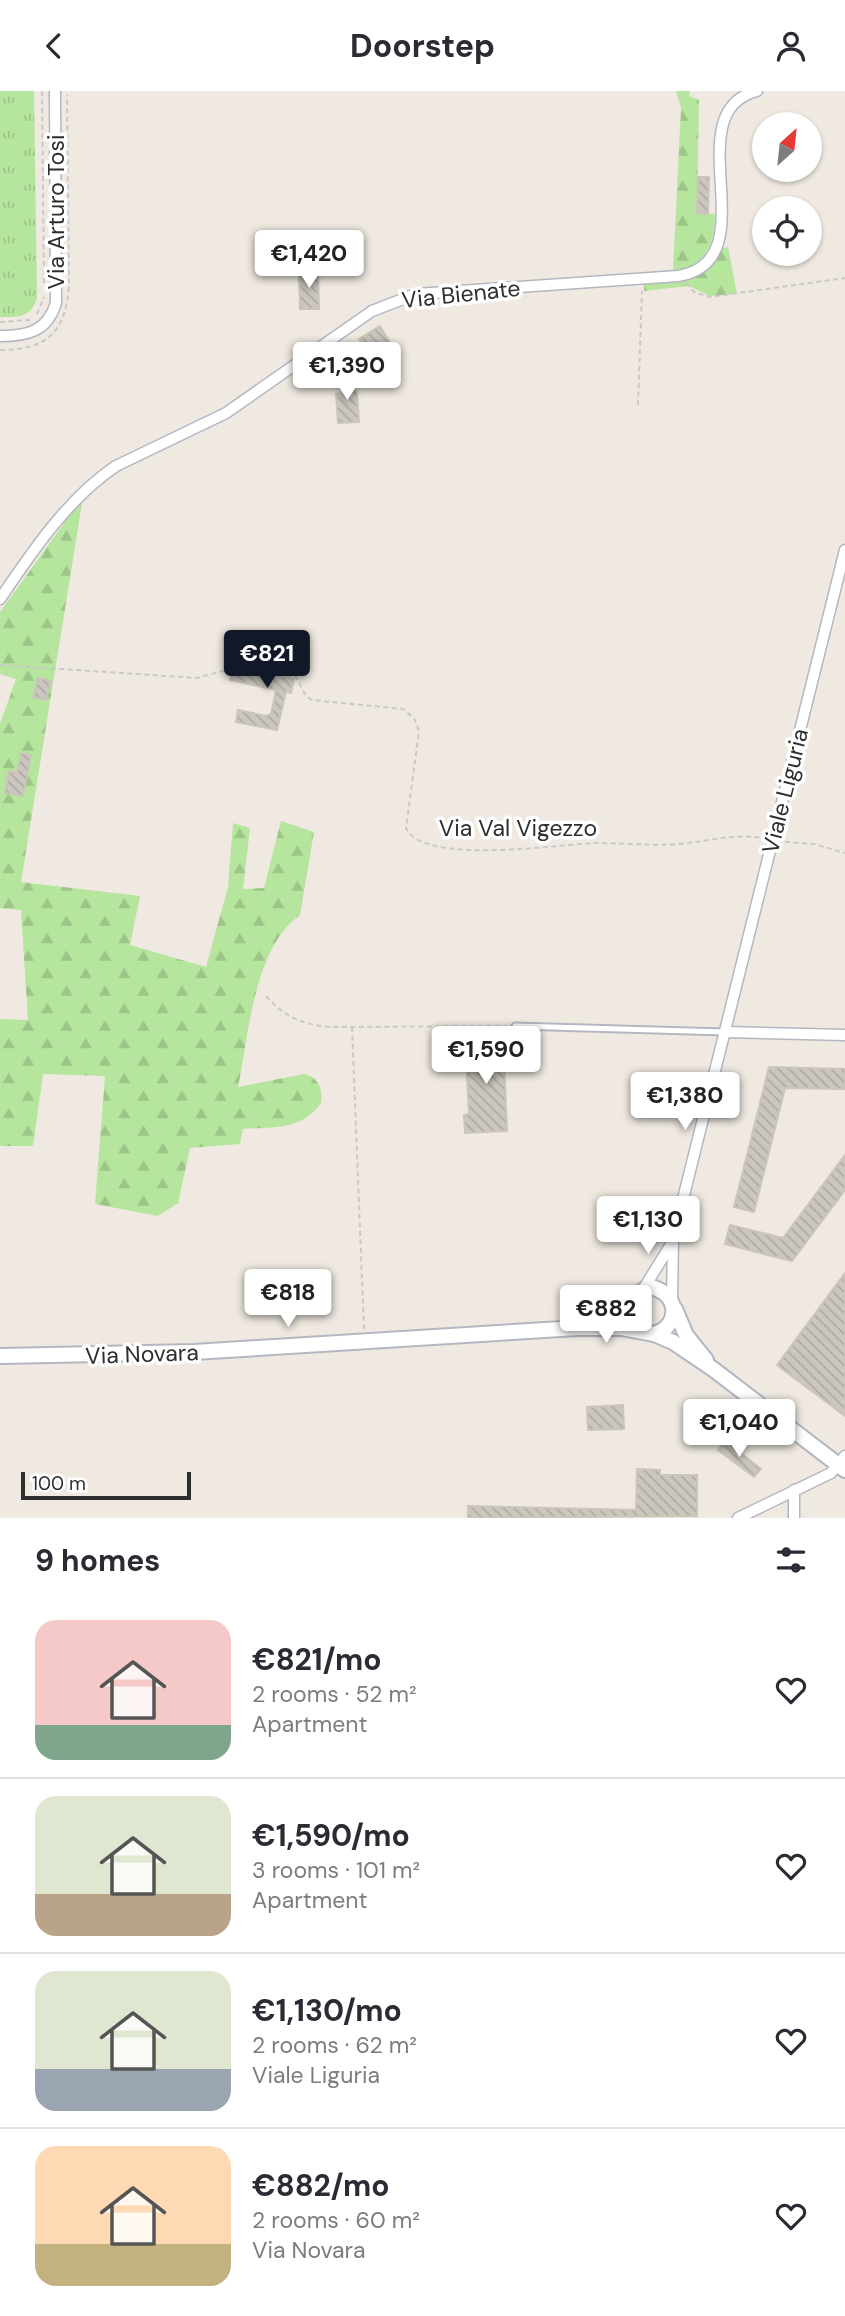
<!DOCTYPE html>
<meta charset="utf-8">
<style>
:root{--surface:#fff;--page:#f2f2f3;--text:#2b2b33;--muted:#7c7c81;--line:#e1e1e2;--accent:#111827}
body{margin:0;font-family:"DM Sans",sans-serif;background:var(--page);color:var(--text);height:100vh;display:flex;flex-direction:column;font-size:26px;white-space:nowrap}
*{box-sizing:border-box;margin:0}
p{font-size:23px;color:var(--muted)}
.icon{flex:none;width:38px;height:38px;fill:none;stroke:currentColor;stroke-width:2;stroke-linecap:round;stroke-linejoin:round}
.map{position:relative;height:1427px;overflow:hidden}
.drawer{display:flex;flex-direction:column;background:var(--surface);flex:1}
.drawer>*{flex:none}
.needle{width:46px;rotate:27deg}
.fabs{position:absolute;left:752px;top:21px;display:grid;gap:14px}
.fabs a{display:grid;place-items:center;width:70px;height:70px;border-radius:50%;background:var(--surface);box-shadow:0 2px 5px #0004;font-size:35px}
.scale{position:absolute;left:21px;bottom:18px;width:170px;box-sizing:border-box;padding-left:7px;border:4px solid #2e2e2e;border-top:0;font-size:19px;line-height:24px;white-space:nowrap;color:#2e2e2e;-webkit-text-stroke:5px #fff;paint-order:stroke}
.price{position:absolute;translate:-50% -60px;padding:0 16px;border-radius:7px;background:#fff;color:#222;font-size:23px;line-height:46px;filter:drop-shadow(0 2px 4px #0008)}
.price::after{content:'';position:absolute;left:50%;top:42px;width:21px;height:16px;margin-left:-10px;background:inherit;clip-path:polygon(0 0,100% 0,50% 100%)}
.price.selected{background:var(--accent);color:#fff}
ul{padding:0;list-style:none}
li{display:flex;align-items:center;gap:21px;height:175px;padding:0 35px}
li+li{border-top:2px solid var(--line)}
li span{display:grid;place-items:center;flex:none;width:196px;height:140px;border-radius:21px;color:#555}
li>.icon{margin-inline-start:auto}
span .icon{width:84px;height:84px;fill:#fffc;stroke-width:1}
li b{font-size:30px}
h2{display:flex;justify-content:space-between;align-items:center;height:84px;padding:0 35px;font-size:30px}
header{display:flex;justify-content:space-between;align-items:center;height:91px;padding:0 35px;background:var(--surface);font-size:32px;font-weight:700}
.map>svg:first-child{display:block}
.grass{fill:url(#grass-tufts)}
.forest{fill:url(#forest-firs)}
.building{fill:url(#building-back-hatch);stroke:#cbc5ba;stroke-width:2}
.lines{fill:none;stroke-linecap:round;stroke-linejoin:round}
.lane-casing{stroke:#b4b7c1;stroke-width:9}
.street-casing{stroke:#b4b7c1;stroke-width:13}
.secondary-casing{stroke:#b4b7c1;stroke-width:18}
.path{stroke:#c9c9c9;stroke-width:2;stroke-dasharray:5 3.5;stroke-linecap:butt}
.lane{stroke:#fff;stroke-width:5}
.street{stroke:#fff;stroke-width:10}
.secondary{stroke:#fff;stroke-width:14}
.labels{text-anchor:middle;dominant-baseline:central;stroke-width:7;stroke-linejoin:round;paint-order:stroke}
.street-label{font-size:23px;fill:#2e2e2e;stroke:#fff}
</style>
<header><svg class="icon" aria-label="back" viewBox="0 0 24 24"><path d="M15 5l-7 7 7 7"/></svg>Doorstep<svg class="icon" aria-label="person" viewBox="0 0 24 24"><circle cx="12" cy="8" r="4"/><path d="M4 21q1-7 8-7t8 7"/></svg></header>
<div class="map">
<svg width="845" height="1427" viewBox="0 0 845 1427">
<defs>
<pattern id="grass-tufts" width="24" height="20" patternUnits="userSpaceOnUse" patternTransform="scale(1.75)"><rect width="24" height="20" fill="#b6e59e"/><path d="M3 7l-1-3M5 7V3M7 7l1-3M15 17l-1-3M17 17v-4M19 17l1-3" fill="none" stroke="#9dc588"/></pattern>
<pattern id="forest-firs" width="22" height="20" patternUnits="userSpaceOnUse" patternTransform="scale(1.75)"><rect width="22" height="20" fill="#b6e59e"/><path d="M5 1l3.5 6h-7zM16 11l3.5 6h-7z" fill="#9dc588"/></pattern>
<pattern id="building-back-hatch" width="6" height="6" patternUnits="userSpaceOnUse" patternTransform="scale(1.75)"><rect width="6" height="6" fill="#cbc7bf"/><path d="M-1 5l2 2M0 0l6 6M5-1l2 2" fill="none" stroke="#afaba4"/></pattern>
</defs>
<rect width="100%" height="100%" fill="#efe9e1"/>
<path class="grass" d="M0,0H34L37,207C31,227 18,226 0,226Z"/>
<g class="forest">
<path d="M676,0H690L689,5L699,9L697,122L715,123C715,154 706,175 673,180L681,17Z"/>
<path d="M728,156L737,203L710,205L689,195L644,200V191C679,189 702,188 722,157Z"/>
<path d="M83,406L21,791L140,805L130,854L206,876L228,796L233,732L250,737L243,798L264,797L281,730L314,741L300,824C254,856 249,943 238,996L304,983C319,986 323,999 321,1012C302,1039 274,1036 243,1038L240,1053L190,1057L178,1112L158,1125L95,1113L105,985L43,983L33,1055H0V928L28,929L21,819L0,817V633L16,588L0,583V521Z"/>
</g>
<g class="building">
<path d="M698,86H709L708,123L697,122Z"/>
<path d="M299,180H318L319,218H300Z"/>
<path d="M380,235L392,255L371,267L359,248Z"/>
<path d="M347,283L357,303L359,331L338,332L336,303L345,302L338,287Z"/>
<path d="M241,541L250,543L247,559L226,555L228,544L240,546Z"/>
<path d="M274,549L284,550L279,585L294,588L291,602L286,601L277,639L236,631L238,619L266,625L271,623L276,599L230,589L232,580L268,583Z"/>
<path d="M38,587L51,590L46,609L33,606Z"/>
<path d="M21,662L31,664L23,705L5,702L9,680L17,682Z"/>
<path d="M503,947L507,1040L465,1042L464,1024L469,1023L465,948Z"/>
<path d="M769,976L845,978V998L785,997L754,1121L734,1116Z"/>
<path d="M845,1064V1099L792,1170L725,1153L730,1134L783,1147Z"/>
<path d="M845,1182V1325L777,1274Z"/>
<path d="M623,1314L624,1338L588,1339L587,1316Z"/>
<path d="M725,1350L761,1378L754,1386L718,1359Z"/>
<path d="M637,1378L660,1379V1384H697V1425L468,1427V1415L636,1419Z"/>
</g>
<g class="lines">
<g class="lane-casing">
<path id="lane" d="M515,935L725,941"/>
</g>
<g class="street-casing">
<g id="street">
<path d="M0,245C27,245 47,241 56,212L55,0"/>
<path d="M0,508C32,461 68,407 116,375L226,322L372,220L416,203L678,185C771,170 673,21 757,0"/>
<path d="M726,941L845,944"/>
<path d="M644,1197L670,1155"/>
<path d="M672,1209L673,1148L845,459"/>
<path d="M794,1399V1427"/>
<path d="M738,1427L831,1382L845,1365"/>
</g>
</g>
<g class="secondary-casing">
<g id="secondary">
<path d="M675,1218L686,1244L706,1269"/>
<path d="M588,1233L611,1223L630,1208"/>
<path d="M654,1243L673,1251L713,1278L845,1379"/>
<path d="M0,1265L194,1261L577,1237H622L654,1243C683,1234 678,1200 649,1196L630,1207L627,1221L638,1240"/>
</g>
</g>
<g class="path">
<path d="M42,0L44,193"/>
<path d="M686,192L694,201L710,206L845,187"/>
<path d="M37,223L44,206"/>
<path d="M0,231L30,229"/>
<path d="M0,259C47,259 66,241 69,194L67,4"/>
<path d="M638,314L642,200"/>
<path d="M0,574L197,587L240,575L296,586L306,605L312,609L403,618L414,627L419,640L406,737C424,775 559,753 597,752C624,752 650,755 677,753C706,751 732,742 762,747"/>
<path d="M785,751L814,753L845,762"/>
<path d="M266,905C285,926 301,933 329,936L507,935"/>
<path d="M352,936L364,1239"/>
</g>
<use href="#lane" class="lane"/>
<use href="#street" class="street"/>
<use href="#secondary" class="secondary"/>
</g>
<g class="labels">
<g class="street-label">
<text transform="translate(56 121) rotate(-90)">Via Arturo Tosi</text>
<text transform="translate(461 203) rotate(-6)">Via Bienate</text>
<text transform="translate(785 700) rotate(-76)">Viale Liguria</text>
<text x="518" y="737">Via Val Vigezzo</text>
<text transform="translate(142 1263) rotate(-2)">Via Novara</text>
</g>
</g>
</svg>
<div class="fabs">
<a><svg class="needle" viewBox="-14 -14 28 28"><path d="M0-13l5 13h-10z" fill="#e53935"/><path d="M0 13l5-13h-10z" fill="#7c7c81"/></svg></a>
<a><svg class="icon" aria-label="locate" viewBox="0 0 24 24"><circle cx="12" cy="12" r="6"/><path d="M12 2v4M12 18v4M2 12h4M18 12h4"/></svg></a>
</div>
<div class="scale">100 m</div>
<b class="price" style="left:309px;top:199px">€1,420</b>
<b class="price" style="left:347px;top:311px">€1,390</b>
<b class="price selected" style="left:267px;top:599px">€821</b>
<b class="price" style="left:486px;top:995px">€1,590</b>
<b class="price" style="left:685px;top:1041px">€1,380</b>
<b class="price" style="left:648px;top:1165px">€1,130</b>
<b class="price" style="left:288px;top:1238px">€818</b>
<b class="price" style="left:606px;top:1254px">€882</b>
<b class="price" style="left:739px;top:1368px">€1,040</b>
</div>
<section class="drawer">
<h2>9 homes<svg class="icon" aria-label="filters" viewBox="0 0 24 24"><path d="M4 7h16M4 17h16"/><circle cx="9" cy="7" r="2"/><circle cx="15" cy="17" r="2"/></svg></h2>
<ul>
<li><span style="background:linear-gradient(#f6c9c9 75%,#7fa58c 0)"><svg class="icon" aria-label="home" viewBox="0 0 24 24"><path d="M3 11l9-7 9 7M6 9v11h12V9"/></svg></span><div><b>€821/mo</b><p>2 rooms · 52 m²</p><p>Apartment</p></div><svg class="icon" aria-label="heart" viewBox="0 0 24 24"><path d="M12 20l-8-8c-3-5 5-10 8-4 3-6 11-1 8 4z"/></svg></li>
<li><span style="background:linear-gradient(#dfe7d0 70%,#b9a48a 0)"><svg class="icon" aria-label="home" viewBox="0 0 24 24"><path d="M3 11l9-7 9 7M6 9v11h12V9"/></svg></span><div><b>€1,590/mo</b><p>3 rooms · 101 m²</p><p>Apartment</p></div><svg class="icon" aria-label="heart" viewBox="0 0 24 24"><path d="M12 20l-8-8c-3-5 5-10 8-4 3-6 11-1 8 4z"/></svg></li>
<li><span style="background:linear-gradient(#dfe7d0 70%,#9aa5b1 0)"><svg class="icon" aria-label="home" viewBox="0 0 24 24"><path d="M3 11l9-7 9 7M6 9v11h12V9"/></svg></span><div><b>€1,130/mo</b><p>2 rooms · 62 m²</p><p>Viale Liguria</p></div><svg class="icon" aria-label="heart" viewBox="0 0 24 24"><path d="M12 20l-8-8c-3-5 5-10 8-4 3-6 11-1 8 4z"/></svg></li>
<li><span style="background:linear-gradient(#ffd9b3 70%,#c2b280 0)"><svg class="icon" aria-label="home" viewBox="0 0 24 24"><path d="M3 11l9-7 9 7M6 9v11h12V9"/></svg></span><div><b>€882/mo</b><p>2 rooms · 60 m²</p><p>Via Novara</p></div><svg class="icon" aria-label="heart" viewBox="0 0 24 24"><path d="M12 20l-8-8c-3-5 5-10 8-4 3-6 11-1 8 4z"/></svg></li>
</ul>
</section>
